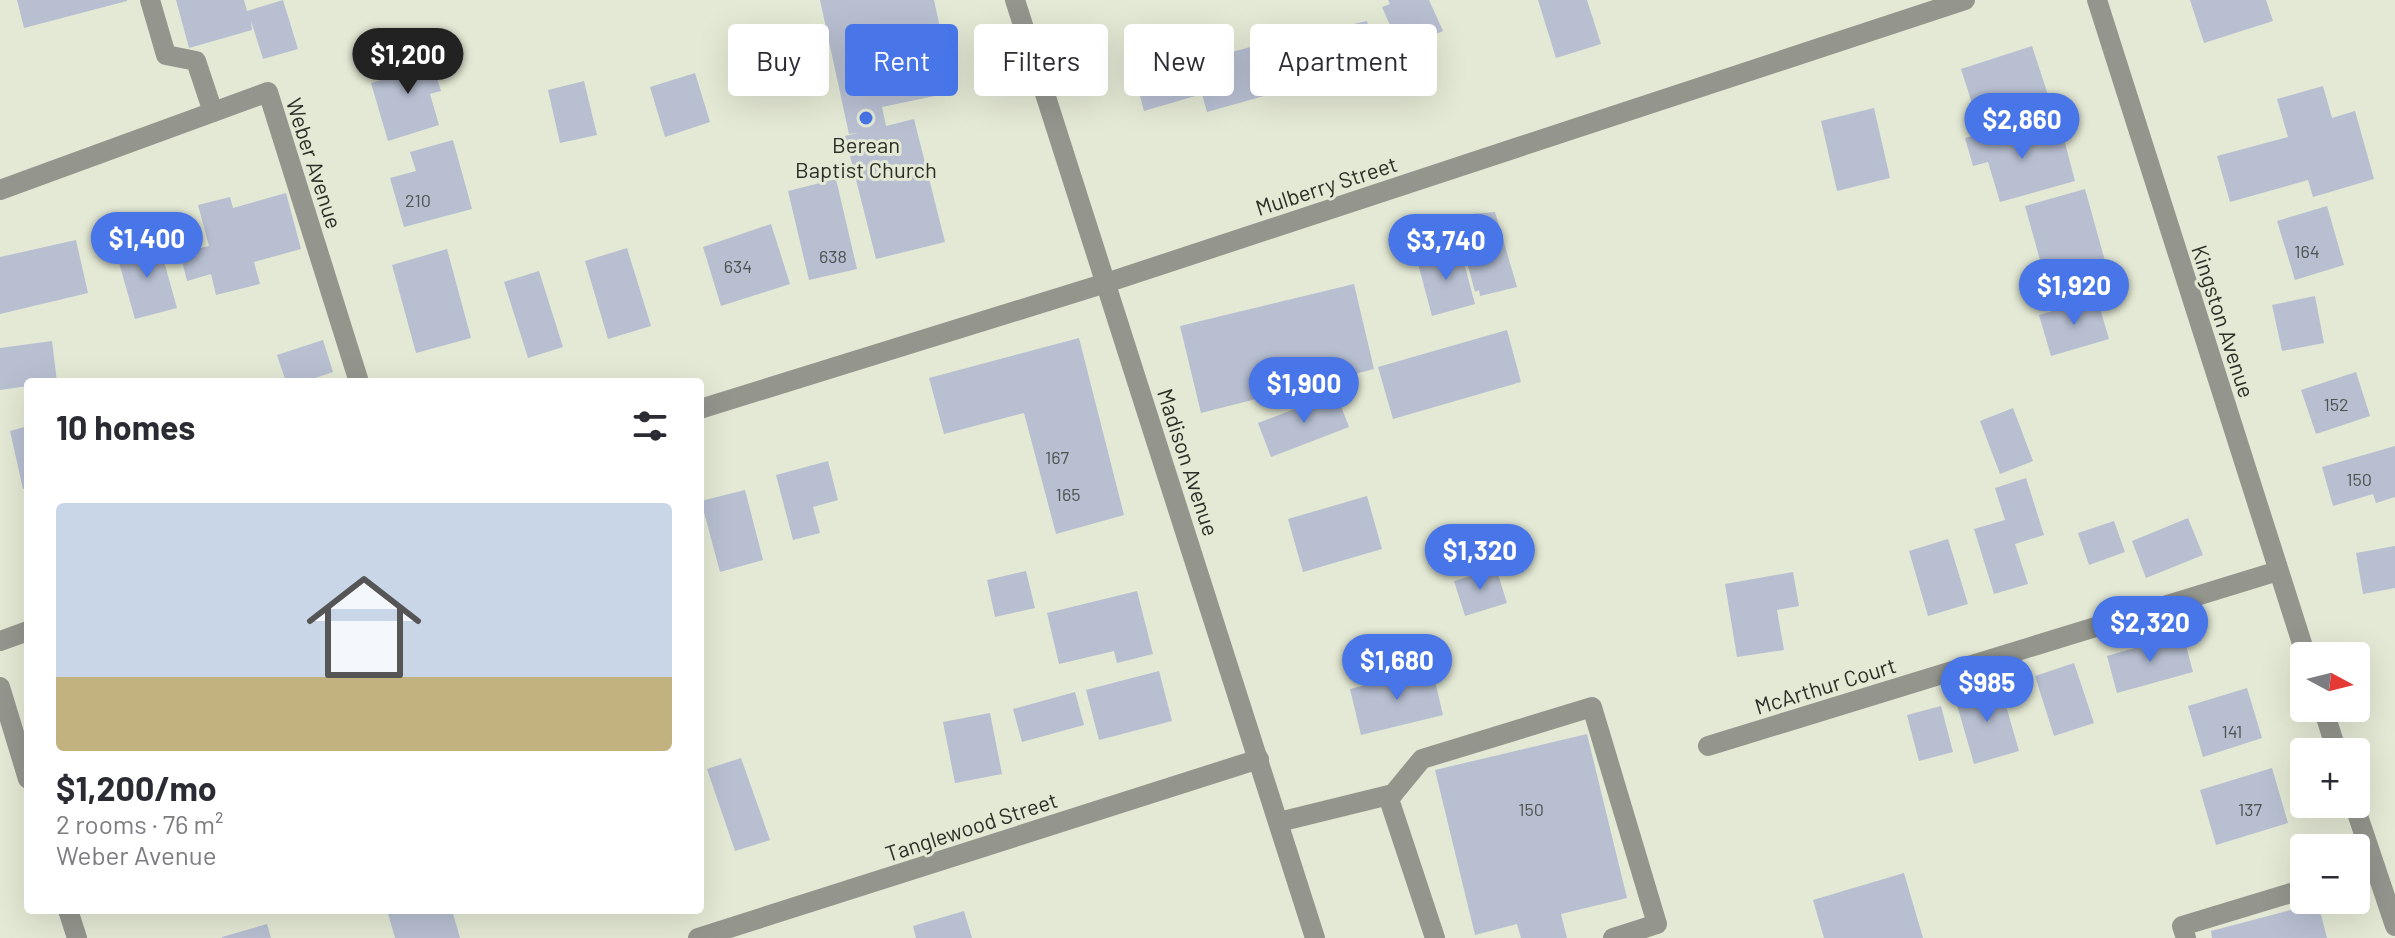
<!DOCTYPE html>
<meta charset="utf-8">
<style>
:root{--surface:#fff;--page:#f7f7f7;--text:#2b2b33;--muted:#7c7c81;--accent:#4875e7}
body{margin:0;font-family:Barlow,sans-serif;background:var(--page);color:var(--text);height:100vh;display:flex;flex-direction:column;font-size:30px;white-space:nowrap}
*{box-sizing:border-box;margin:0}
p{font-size:26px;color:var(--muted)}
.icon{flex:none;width:44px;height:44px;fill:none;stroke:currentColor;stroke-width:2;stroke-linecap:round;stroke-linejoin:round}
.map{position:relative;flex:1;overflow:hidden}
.panel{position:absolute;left:24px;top:378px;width:680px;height:536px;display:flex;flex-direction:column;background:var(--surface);border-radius:8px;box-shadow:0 8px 32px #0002}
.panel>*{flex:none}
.guide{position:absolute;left:728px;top:24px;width:760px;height:72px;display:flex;gap:16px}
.needle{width:52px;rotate:97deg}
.buttons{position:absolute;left:2290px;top:642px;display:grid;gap:16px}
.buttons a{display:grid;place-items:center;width:80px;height:80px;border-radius:8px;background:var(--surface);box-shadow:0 8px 32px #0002;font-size:40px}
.price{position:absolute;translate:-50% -68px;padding:0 18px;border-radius:28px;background:var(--accent);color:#fff;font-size:26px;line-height:52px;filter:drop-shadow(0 2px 4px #0008)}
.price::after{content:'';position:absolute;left:50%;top:48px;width:24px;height:18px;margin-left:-12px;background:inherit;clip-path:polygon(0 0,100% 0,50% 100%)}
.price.active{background:#222;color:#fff}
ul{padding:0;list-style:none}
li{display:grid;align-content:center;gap:16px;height:424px;padding:0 32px}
li span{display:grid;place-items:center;height:248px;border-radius:8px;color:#555}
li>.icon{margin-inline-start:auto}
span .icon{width:144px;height:144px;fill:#fffc;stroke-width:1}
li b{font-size:34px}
h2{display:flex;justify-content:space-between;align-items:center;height:96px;padding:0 32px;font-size:34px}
.pill{padding:0 28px;border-radius:8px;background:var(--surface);box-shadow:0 8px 32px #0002;font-size:28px;line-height:72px}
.pill.active{background:var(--accent);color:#fff}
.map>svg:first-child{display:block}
.building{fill:#b7bfd1}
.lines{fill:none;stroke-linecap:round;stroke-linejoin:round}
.minor{stroke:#94968e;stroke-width:20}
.poi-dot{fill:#4875e7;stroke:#e4e9d5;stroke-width:3}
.labels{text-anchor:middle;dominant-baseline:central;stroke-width:6;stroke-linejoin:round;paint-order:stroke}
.number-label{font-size:18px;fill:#4e5251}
.poi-label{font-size:22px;fill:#2b2d26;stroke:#e4e9d5}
.street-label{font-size:22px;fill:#2b2d26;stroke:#e4e9d5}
</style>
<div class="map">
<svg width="2395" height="938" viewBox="0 0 2395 938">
<rect width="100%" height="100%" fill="#e4e9d5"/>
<g class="building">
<path d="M17,0H127V1L24,28Z"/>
<path d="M176,0H244L247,11L283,0L298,49L263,59L251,21L252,30L189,48Z"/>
<path d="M820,0H934L954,92L882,107L886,126L914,119L945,242L876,259L845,136L858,133L849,134Z"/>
<path d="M1388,0H1429L1443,31L1401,50L1382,7L1390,4Z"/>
<path d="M1538,0H1587L1601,44L1556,58Z"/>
<path d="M2190,0H2266L2273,21L2204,43Z"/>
<path d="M1367,21L1376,60L1309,76L1300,36Z"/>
<path d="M1188,32L1196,62L1250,47L1264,96L1207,112L1202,94L1144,111L1127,48Z"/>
<path d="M2032,46L2049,98L1978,122L1961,69Z"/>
<path d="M428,48L441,91L430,94L439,125L388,141L371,83L398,75L393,59Z"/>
<path d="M695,73L710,122L665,137L650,87Z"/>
<path d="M584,81L597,135L560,143L548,90Z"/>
<path d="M2323,86L2332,118L2355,111L2374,179L2313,197L2308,180L2230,202L2217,156L2288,137L2277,99Z"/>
<path d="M1874,108L1890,178L1837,191L1821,121Z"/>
<path d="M2015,124L2020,140L2061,128L2075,181L2000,202L1988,162L1973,166L1965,138Z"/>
<path d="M453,140L472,209L404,227L390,178L416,171L410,152Z"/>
<path d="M836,179L857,269L809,280L788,191Z"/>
<path d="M2085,189L2105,261L2045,278L2025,206Z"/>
<path d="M286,193L301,249L254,262L260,284L216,295L211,274L187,281L180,253L209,246L198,205L230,197L233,208Z"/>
<path d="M2327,206L2344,265L2295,280L2277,221Z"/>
<path d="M1495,212L1517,287L1480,296L1479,290L1475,292L1464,251L1477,248L1472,214Z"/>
<path d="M771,224L790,284L721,306L703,247Z"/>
<path d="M76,240L88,293L0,314V257Z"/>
<path d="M158,240L177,308L135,319L116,252Z"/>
<path d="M627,248L651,326L608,339L585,261Z"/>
<path d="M1460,248L1475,304L1432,316L1417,260Z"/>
<path d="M447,249L471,338L416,353L392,265Z"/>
<path d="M539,271L563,347L528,358L504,282Z"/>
<path d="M1354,284L1374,369L1201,413L1180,326Z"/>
<path d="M2315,296L2324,343L2282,351L2272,305Z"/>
<path d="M2097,298L2109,339L2051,356L2039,315Z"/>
<path d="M1507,330L1521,382L1393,419L1378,367Z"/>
<path d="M1079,338L1124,515L1056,534L1024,413L944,434L929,378Z"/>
<path d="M323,340L333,372L304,382H286L277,355Z"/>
<path d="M52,341L57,382H28V386L0,390V348Z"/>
<path d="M2356,372L2370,416L2316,434L2301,390Z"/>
<path d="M1336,393L1349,427L1271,457L1258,423Z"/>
<path d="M2013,408L2033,461L2000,474L1980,421Z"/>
<path d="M28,426V488L23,489L10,431Z"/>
<path d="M2395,446V497L2376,503L2373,494L2333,506L2322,467Z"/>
<path d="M828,461L838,500L813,507L820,533L793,540L776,475Z"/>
<path d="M2026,478L2044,535L2015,544L2028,584L1994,594L1974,529L2005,520L1995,488Z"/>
<path d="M745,490L763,560L720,572L701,501Z"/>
<path d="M1367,496L1382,549L1303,572L1288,519Z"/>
<path d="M2188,518L2203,555L2146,578L2132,541Z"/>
<path d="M2114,521L2125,552L2089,565L2078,533Z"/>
<path d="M1948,539L1968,604L1928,616L1909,551Z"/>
<path d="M2395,546V588L2363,594L2356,553Z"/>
<path d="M1496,568L1507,603L1465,616L1454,581Z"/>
<path d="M1026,571L1035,608L995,617L987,580Z"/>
<path d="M1793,572L1799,606L1777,610L1784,650L1737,657L1725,584Z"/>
<path d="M1137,591L1153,654L1117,663L1114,651L1059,664L1047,613Z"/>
<path d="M2183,634L2193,672L2117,693L2107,656Z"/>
<path d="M2074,663L2094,723L2054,736L2035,676Z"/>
<path d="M1432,668L1443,715L1361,735L1350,689Z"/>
<path d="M1159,671L1172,721L1099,740L1086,690Z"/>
<path d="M2000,685L2019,751L1974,764L1955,698Z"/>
<path d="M2247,688L2262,738L2203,757L2188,706Z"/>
<path d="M1075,692L1084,725L1022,742L1013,709Z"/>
<path d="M1941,706L1953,752L1919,761L1907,715Z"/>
<path d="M990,713L1002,774L955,783L943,722Z"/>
<path d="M1587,734L1627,898L1561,914L1567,938H1521L1517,924L1475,935L1435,770Z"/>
<path d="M741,758L770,840L735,851L707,769Z"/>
<path d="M2272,768L2288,823L2216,845L2200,790Z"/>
<path d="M1904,873L1923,938H1824L1813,900Z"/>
<path d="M2318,903L2327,938H2212L2211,931Z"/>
<path d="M387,910H452L460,938H395Z"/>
<path d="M964,911L972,938H916L913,926Z"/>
<path d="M267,924L271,938H222V937Z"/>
</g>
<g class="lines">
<g class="minor">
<path d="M150,0L166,55L196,61L213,112"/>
<path d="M1015,0L1315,938"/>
<path d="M2097,0L2306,656"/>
<path d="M0,190L268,92L359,382"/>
<path d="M700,409L1106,283L1965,0"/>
<path d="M0,641L28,631"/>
<path d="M0,687L28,779"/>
<path d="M2323,708L2337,752"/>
<path d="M1708,746L2278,571"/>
<path d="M2354,804L2395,926"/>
<path d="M1279,822L1393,794"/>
<path d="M2356,874L2375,868"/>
<path d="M68,910L77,938"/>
<path d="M698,938L1259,759"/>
<path d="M1435,938L1389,799L1422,759L1592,707L1657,924L1613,938"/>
<path d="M2186,938L2182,926L2304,889"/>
</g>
</g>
<circle class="poi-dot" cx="866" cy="118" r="8"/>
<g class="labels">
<g class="number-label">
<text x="418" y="200">210</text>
<text x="2307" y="251">164</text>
<text x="833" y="256">638</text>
<text x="738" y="266">634</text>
<text x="2336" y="404">152</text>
<text x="1057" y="457">167</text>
<text x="2359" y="479">150</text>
<text x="1068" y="494">165</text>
<text x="2232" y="731">141</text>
<text x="1531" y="809">150</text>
<text x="2250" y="809">137</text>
</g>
<g class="poi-label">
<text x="866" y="144">Berean<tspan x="866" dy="25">Baptist Church</tspan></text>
</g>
<g class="street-label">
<text transform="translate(315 163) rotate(72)">Weber Avenue</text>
<text transform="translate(1326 185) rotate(-18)">Mulberry Street</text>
<text transform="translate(2224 321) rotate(72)">Kingston Avenue</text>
<text transform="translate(1189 462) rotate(72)">Madison Avenue</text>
<text transform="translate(1825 685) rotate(-17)">McArthur Court</text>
<text transform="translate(971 826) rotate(-18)">Tanglewood Street</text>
</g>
</g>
</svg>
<div class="buttons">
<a><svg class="needle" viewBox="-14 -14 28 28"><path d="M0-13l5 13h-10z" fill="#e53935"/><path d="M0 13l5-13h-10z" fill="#7c7c81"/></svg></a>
<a>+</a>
<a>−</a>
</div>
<b class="price active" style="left:408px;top:96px">$1,200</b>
<b class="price" style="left:2022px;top:161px">$2,860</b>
<b class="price" style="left:147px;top:280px">$1,400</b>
<b class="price" style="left:1446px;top:282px">$3,740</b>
<b class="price" style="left:2074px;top:327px">$1,920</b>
<b class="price" style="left:1304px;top:425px">$1,900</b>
<b class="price" style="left:1480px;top:592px">$1,320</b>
<b class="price" style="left:2150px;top:664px">$2,320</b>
<b class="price" style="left:1397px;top:702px">$1,680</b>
<b class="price" style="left:1987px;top:724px">$985</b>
<div class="guide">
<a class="pill">Buy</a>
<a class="pill active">Rent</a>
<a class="pill">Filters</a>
<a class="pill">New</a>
<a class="pill">Apartment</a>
</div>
<section class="panel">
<h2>10 homes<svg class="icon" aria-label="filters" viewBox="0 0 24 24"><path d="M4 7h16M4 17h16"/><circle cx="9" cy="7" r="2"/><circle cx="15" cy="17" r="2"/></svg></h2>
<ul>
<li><span style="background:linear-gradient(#c9d6e8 70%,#c2b280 0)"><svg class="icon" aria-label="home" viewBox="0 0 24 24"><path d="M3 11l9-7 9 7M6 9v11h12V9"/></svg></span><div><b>$1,200/mo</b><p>2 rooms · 76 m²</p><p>Weber Avenue</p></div></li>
</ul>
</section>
</div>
